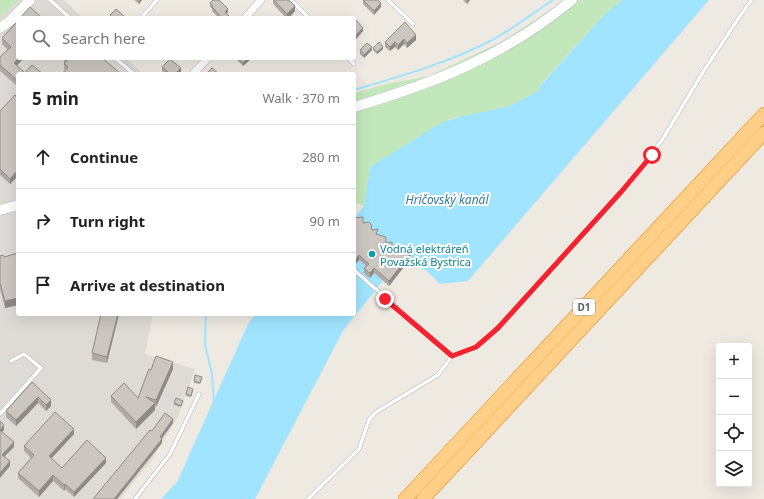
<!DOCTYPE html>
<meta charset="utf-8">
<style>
body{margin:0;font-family:"Noto Sans",sans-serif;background:#f6f6f6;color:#222}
.controls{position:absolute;right:12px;bottom:12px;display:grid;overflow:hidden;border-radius:4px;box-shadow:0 4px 16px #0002}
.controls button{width:36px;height:36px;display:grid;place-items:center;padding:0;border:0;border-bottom:1px solid #e0e0e0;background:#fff;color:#222;font:20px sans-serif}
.stop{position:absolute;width:12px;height:12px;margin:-9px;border:3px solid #f42130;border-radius:50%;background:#fff}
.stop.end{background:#f42130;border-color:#fff;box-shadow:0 1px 4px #0008}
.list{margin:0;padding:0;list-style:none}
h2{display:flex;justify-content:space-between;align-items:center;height:52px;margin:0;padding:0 16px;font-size:17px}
h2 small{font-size:13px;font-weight:400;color:#767676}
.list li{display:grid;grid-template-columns:26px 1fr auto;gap:12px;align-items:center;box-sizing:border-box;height:64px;padding:0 16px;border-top:1px solid #e0e0e0}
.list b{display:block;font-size:15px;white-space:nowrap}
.list em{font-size:13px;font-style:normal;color:#767676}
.icon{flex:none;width:22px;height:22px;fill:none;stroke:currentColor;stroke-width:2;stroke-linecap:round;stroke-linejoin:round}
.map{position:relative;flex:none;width:764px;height:499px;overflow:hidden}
.search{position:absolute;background:#fff;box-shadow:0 4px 16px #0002;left:16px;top:16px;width:340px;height:44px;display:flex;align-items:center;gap:10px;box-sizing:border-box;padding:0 14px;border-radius:4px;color:#767676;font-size:15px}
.panel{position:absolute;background:#fff;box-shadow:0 4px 16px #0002;left:16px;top:72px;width:340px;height:244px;border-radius:4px}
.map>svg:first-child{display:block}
.industrial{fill:#dedbd6}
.green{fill:#c2e7bb}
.water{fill:#a0e4ff}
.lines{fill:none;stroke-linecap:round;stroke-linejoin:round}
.stream{stroke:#a0e4ff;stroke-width:2}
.lane-casing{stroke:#b2b6ba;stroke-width:4.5}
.street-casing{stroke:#b2b6ba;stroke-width:8}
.secondary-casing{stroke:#b3b8bd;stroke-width:11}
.highway-casing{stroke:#ef8000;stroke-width:14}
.lane{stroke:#fff;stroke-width:3.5}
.street{stroke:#fff;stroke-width:7}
.secondary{stroke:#fff;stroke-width:10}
.highway{stroke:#ffce87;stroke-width:13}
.wall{fill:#afaaa5}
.shaded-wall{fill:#8e8b86}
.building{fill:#cbc6c0;stroke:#8e8b86}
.route{stroke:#f42130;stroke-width:5}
.culture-dot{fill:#0f9aa8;stroke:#fff;stroke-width:1.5}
.labels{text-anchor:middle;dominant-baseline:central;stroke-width:4;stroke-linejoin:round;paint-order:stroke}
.shield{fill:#fff;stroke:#8c8f92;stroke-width:1}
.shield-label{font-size:10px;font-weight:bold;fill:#5a5f63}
.culture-label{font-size:11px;fill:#0d838f;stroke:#fff;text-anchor:start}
.water-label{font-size:12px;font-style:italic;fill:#337ba5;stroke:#fff}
</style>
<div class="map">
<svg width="764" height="499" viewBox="0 0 764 499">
<rect width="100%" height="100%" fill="#eee9e1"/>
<polygon class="industrial" points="19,0 64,0 83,18 18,18 18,58 126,58 143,74 18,74 18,314 153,314 145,354 195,369 178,417 151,461 120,499 0,499 0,17"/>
<g class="green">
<polygon points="0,0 19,0 0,17"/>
<polygon points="565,0 622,0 605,14 539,86 540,90 510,106 451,119 370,167 364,206 354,202 354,93 387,84 429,76 503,41"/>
</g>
<g class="water">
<polygon points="622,0 709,0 468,281 440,284 427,271 408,263 411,258 397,253 354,218 364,206 370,167 441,123 459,117 510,106 540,90 539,87 605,14"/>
<polygon points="359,260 369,269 365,273 370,278 374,273 383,281 344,329 255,499 161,499 177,482 248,324 256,314 354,314 354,264"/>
</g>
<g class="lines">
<g class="stream">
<path d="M354,90C401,76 448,63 492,40C513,29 533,13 553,0"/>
<polyline points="206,314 205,344 212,374 214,404"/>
</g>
<g class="lane-casing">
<g id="lane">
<polyline points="50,0 70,18"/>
<polyline points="291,0 309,18"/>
<polyline points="388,0 413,24"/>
<polyline points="141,18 157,0"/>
<polyline points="115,58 134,74"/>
<polyline points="348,58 354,64"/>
<polyline points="354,270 452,356"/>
<polyline points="0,414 41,368 24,354 11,361"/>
<polyline points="135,499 170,454 199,394"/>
<polyline points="308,499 359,449 369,420 376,412 438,375 452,356 476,347 486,340 636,176 664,137 703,72 742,13 752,0"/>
</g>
</g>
<g class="street-casing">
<g id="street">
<polyline points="245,18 261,0"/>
<polyline points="193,74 208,58"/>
</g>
</g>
<g class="secondary-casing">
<g id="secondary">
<polyline points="0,28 11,20 30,0"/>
<path d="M354,107C435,83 506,55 572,0"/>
<polyline points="0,210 18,205"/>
</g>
</g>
<g class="highway-casing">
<g id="highway">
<polyline points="405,499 764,114"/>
<polyline points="423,499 764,133"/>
</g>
</g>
<use href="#lane" class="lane"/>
<use href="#street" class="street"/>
<use href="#secondary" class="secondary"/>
<use href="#highway" class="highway"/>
</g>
<g class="wall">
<polygon points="134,0 142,0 139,4"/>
<polygon points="273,0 289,0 295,11 289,18 286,18 273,4"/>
<polygon points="363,0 381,7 374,15 363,4"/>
<polygon points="463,0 470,0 467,4"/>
<polygon points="210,3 228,12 227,14 229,18 219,18 212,11 212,8 210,7"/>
<polygon points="354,20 363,31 356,39 354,37"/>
<polygon points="18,21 17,66 25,73 18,74 18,87 0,71 0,57 8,50 2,44 2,38"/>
<polygon points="405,22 416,40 407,48 404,44 398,50 395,47 390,51 385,47 385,42"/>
<polygon points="373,48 383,49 377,54 373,50"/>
<polygon points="360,50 372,50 364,58 360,54"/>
<polygon points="64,58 121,74 66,70 64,69"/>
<polygon points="237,58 252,58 243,66 237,60"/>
<polygon points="162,67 181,72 179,74 166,74 162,71"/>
<polygon points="18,99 18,176 10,184 0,175 0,111"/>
<polygon points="354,210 355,216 354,217 363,223 378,235 392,249 411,258 389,286 374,273 370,278 368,277 364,273 364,268 366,266 359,260 355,265 354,264"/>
<polygon points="18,253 18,305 5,308 0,289 0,256 4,257"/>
<polygon points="119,314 107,363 92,360 92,353"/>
<polygon points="173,369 156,407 155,406 155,410 136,429 111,402 111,396 138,398 151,370"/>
<polygon points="202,379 200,384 194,383 194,381"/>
<polygon points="32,382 51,406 46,411 38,403 16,426 6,417 6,411"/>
<polygon points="193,390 191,397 186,396 186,394"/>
<polygon points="183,402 181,407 174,405 174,403"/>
<polygon points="74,434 51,459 62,468 106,463 74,497 65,489 64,491 53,481 39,497 18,478 18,473 31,458 24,451 24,446"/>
</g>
<g class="shaded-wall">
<polygon points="139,0 142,0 139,4"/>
<polygon points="467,0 470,0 467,4"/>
<polygon points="381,3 381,7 374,15 374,11"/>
<polygon points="295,6 295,11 289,18 287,18 287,14"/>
<polygon points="228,9 228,12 225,16 225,12"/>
<polygon points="363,28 363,31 356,39 356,35"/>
<polygon points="416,35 416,40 407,48 407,43"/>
<polygon points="404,39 404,44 398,50 398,45"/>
<polygon points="395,42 395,47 390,51 390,47"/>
<polygon points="372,47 372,50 364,58 364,55"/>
<polygon points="383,47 383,49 377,54 377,52"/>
<polygon points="19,58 24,58 14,69 14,63"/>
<polygon points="248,58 252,58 243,66 243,63"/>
<polygon points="181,68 181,72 179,74 175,74"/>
<polygon points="18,170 18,176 10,184 10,179"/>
<polygon points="355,211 355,216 354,218 354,212"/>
<polygon points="411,253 411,258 389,286 389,281"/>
<polygon points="359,255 359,260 355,265 355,260"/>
<polygon points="374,268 374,273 370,278 370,273"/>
<polygon points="18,298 18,305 5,308 5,301"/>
<polygon points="118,314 119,314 107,363 107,357"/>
<polygon points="173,362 173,369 156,407 156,400"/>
<polygon points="38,397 38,403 16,426 16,420"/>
<polygon points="51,400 51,406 46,411 46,405"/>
<polygon points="155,403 155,410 136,429 136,422"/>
<polygon points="173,419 173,423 160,441 160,437"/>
<polygon points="4,425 4,430 0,434 0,430"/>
<polygon points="74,429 74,434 49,461 49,456"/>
<polygon points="162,439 162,443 117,499 114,499"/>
<polygon points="14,442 14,447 2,459 2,455"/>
<polygon points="106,458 106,463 74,497 74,492"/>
<polygon points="10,461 10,466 0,478 0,473"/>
<polygon points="53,475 53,481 39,497 39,491"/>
<polygon points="65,484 65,489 64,491 64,485"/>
</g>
<g class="building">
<polygon points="213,0 219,0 228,9 225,12 229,16 228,18 222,18 212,7 213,6 210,3"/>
<polygon points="274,0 289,0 295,6 287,14"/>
<polygon points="363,0 378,0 381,3 374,11"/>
<polygon points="30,7 42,18 20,18"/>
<polygon points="116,9 125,17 124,18 113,18 110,15"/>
<polygon points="355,19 363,28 356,35 354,33 354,20"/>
<polygon points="18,21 18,58 19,58 14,63 25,73 32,65 43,74 18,74 18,81 0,65 0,57 11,47 2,38"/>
<polygon points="405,22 416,35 407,43 404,39 398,45 395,42 390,47 385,42"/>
<polygon points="379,42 383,47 377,52 373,48"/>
<polygon points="367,43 372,47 364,55 360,50"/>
<polygon points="64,58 102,58 121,74 62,74 68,67 64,63 67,61"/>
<polygon points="238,58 248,58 243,63"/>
<polygon points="170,59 181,68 175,74 170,74 162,67"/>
<polygon points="212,68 219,74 208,74 207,73"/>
<polygon points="15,95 18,99 18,170 10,179 0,169 0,111"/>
<polygon points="363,217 363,223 369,222 371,224 372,230 378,229 376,234 386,237 386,243 392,242 392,249 398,248 403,252 406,248 411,253 389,281 374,268 370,273 368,272 364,268 369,264 359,255 355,260 354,259 354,218"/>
<polygon points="18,253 18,298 5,301 0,283 0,256 3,255 4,257"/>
<polygon points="101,314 118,314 107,357 92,353"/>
<polygon points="156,356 173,362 156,400 146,397 155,403 136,422 111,396 124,383 138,398 149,369 151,370"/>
<polygon points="195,375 202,377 200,383 194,381"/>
<polygon points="32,382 51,400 46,405 38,397 16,420 6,411"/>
<polygon points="188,387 193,389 191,396 186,394"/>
<polygon points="176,398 183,401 181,406 174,403"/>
<polygon points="55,412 74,429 49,456 62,468 87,440 106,458 74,492 65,484 64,485 53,475 39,491 18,473 34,455 24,446"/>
<polygon points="165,413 173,419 160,437 162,439 114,499 93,499 150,430 152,431"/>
<polygon points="0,421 4,425 0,430 14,442 2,455 10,461 0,473"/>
</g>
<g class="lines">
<polyline class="route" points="385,299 452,356 476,347 498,328 621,192 652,155"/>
</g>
<circle class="culture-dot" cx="372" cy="254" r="4"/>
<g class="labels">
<rect class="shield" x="573" y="299" width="22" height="16" rx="3"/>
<g class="shield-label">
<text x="584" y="307">D1</text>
</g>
<g class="culture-label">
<text x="380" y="248">Vodná elektráreň<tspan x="380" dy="13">Považská Bystrica</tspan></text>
</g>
<g class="water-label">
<text x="447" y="199">Hričovský kanál</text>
</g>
</g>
</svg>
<div class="controls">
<button>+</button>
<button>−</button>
<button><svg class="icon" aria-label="locate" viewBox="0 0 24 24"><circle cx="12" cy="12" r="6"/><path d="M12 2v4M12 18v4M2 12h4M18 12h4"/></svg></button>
<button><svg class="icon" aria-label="layers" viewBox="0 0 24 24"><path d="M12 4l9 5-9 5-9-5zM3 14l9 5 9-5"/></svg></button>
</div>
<div class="stop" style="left:652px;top:155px"></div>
<div class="stop end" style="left:385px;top:299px"></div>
<div class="search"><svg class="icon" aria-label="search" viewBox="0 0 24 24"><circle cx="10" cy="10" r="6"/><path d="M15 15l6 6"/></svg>Search here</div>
<section class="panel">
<h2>5 min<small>Walk · 370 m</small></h2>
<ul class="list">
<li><svg class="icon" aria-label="ahead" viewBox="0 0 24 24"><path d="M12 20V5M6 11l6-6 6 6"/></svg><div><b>Continue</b></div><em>280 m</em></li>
<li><svg class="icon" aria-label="right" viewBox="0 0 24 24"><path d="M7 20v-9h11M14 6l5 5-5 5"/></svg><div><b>Turn right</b></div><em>90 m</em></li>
<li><svg class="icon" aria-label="arrive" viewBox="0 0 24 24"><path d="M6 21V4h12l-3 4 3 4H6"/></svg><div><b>Arrive at destination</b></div></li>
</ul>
</section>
</div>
